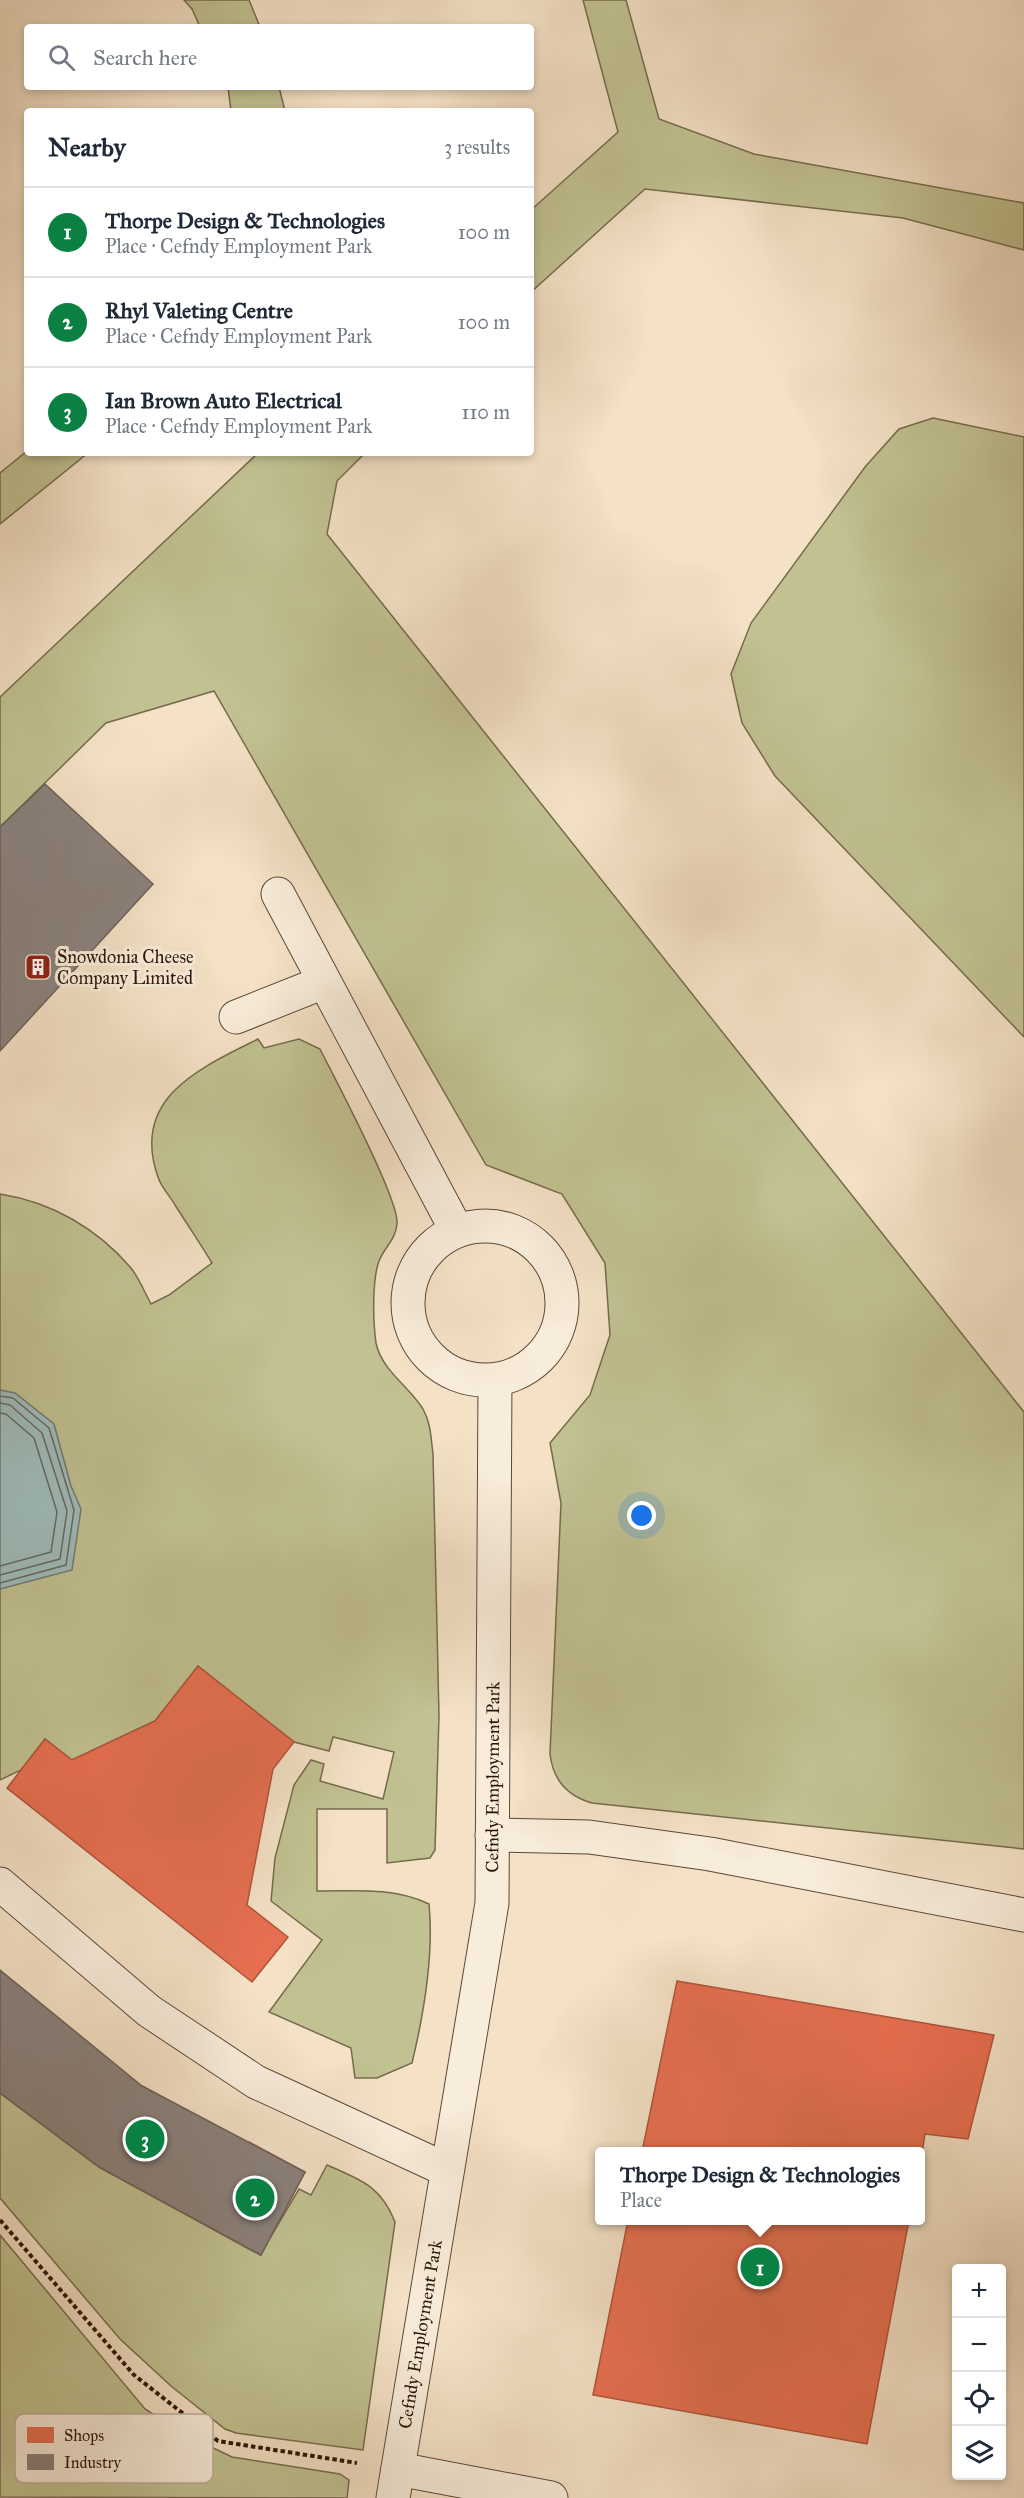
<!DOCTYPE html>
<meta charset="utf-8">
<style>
body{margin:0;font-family:"IM FELL Great Primer",serif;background:#f6f6f7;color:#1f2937}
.controls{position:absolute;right:18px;bottom:18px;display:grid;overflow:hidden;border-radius:6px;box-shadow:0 3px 9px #0003}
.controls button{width:54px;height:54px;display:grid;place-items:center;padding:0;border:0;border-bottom:2px solid #e0e1e3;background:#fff;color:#1f2937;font:30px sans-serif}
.you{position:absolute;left:642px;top:1516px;width:21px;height:21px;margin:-15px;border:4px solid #fff;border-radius:50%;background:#1a73e8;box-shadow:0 0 0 9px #1a73e833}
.badge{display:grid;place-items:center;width:39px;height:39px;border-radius:50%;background:#0b8043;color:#fff;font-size:20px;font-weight:700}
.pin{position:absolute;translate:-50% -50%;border:3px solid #fff;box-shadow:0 2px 6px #0006}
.popup{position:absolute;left:595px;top:2147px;width:330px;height:78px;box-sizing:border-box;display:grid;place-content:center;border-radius:6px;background:#fff;filter:drop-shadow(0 2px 4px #0005);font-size:20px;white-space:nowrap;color:#747a83}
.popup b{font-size:22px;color:#1f2937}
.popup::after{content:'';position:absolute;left:50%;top:100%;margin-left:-12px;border:12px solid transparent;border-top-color:#fff}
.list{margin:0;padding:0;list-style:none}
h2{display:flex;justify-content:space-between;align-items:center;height:78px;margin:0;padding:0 24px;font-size:26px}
h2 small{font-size:20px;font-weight:400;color:#747a83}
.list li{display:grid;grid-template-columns:39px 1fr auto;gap:18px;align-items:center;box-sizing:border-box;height:90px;padding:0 24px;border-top:2px solid #e0e1e3}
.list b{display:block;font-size:22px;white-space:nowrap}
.list p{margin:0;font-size:20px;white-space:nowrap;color:#747a83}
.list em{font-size:20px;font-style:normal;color:#747a83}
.icon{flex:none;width:33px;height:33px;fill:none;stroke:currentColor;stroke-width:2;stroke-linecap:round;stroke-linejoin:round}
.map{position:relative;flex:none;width:1024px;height:2498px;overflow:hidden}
.search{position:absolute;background:#fff;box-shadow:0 3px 9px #0003;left:24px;top:24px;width:510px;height:66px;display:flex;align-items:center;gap:15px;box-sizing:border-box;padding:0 21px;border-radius:6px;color:#747a83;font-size:22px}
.panel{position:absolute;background:#fff;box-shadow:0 3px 9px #0003;left:24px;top:108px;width:510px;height:348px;border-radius:6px}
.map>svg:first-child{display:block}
.green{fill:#c1c191;stroke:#766b4d;stroke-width:1.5}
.water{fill:#9ebcbc;stroke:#707974;stroke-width:1.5}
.shops{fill:#e76f51;stroke:#af543b;stroke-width:1.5}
.industry{fill:#8a817c;stroke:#6e615a;stroke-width:1.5}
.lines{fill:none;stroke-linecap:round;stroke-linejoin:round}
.shore{stroke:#646862;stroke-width:1.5}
.minor-casing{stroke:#5d4838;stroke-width:35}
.path{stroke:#2b1509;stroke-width:4;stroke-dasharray:4.5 3;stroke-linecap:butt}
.minor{stroke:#f8ecda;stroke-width:33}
.labels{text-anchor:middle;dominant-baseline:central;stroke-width:6;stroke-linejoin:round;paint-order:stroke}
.poi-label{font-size:18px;fill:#2b1509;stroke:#f8ecda;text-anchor:start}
.street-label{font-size:18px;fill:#2b1509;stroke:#f8ecda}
.key{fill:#f8ecda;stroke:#baac9b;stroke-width:1.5}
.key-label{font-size:16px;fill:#2b1509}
</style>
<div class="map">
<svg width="1024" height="2498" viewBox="0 0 1024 2498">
<rect width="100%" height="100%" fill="#f4e1c6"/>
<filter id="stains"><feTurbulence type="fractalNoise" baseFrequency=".00333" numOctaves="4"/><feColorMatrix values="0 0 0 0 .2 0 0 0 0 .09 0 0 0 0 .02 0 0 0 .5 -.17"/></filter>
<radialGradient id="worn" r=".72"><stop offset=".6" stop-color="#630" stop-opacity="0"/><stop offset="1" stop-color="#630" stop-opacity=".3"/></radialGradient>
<g class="green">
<polygon points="184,0 249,0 260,27 200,27 192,9"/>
<polygon points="583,0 626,0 659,119 754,154 1024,203 1024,250 903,218 645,189 531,292 531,210 618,132"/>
<polygon points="228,87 279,87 285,111 231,111"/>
<polygon points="933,418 1024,437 1024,1037 775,776 742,723 731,674 751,623 865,467 899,429"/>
<polygon points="27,451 88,453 0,524 0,473"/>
<path d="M258,453H365L337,481L327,534L1024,1412V1849L592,1803C567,1796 553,1780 550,1754L561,1503L550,1443L590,1395L610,1335L605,1263L562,1194L486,1165L214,691L106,723L0,827V697Z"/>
<path d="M258,1039L264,1048L299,1039L320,1049C334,1077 400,1201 397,1224C396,1239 384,1248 379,1261C372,1280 373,1322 376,1343C382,1371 409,1386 423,1409C431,1423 431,1439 433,1454L439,1716L435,1850L430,1858L387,1863V1809H317V1891C356,1891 393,1887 429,1904C434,1955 424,2013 412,2063L377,2078H355L351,2048L269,2012L322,1940L271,1901L275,1858L294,1785L311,1760L324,1764L320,1781L383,1799L394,1752L333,1737L329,1751L294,1742L198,1666L155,1721L72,1760L45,1739L21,1770L0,1780V1194C51,1202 97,1228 131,1268C139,1278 145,1293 151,1304L169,1295L212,1263C200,1243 187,1224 175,1205C170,1196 161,1187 158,1177C130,1098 200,1068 258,1039Z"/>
<path d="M0,2093L99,2167L260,2255L299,2189L311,2195L327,2165C361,2180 381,2186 395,2222L363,2450L236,2433L225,2429L171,2386L120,2339L0,2198Z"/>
<polygon points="0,2235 145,2409 182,2433 232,2457 340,2474 349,2480 347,2498 0,2497"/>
</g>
<polygon class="water" points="0,1390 15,1393 54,1424 71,1486 81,1509 72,1570 0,1589"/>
<g class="shops">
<polygon points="198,1666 294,1742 273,1769 247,1905 288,1937 252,1982 7,1788 45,1739 72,1760 155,1721"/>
<polygon points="677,1981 994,2035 968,2139 925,2134 921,2161 921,2152 642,2152"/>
<polygon points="142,2086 190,2112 147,2193 99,2167"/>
<polygon points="249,2142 305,2172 261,2255 205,2225"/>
<polygon points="628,2220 909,2220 867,2444 593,2395"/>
</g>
<g class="industry">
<polygon points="45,784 153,884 0,1051 0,827"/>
<polygon points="0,1970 142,2086 305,2172 261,2255 99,2167 0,2093"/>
</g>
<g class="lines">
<g class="shore">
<polyline points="0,1396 13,1398 49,1428 74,1510 66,1565 0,1583"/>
<polyline points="0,1403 10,1405 42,1433 67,1511 60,1559 0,1575"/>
<polyline points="0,1413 6,1414 34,1438 57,1512 51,1552 0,1566"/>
</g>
<g class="minor-casing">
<g id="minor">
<polyline points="278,894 457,1231"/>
<polyline points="236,1017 324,982"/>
<circle cx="485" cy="1303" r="77"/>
<polyline points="492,1835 589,1837 710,1854 1024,1915"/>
<polyline points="0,1884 149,2011 256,2082 447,2170"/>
<polyline points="398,2469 551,2498"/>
<path id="s1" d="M393,2498L492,1903L495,1380"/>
</g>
</g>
<polyline class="path" points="0,2220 134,2375 218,2441 357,2463"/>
<use href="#minor" class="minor"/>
</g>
<defs>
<g id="building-square" transform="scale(1.35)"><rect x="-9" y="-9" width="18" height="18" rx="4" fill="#8f2418" stroke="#f8ecda"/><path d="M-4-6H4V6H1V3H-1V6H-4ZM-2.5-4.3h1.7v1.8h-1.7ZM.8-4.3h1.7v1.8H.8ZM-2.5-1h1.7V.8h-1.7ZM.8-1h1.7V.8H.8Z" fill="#fff"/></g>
</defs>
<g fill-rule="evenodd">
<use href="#building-square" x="38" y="967"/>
</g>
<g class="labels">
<g class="poi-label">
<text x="57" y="957">Snowdonia Cheese<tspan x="57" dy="21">Company Limited</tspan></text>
</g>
<g class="street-label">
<text stroke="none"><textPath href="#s1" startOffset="729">Cefndy Employment Park</textPath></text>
<text stroke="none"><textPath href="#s1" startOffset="166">Cefndy Employment Park</textPath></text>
</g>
</g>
<rect x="15" y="2414" width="198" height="69" rx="9" class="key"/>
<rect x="27" y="2427" width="27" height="16" fill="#e76f51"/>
<rect x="27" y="2454" width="27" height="16" fill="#8a817c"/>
<g class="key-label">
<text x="64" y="2441">Shops</text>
<text x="64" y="2468">Industry</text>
</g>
<rect width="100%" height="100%" filter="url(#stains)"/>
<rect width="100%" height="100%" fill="url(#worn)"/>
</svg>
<div class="controls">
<button>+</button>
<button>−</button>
<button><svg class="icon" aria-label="locate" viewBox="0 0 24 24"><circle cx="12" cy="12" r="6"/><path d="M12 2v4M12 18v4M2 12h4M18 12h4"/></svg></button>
<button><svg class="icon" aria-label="layers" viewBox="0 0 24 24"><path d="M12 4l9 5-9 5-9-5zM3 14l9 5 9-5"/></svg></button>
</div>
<div class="you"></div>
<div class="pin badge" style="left:760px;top:2267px">1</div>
<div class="popup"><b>Thorpe Design &amp; Technologies</b>Place</div>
<div class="pin badge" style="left:255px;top:2198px">2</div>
<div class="pin badge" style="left:145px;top:2139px">3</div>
<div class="search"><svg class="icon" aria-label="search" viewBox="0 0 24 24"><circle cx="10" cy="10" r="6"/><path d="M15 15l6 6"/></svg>Search here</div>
<section class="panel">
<h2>Nearby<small>3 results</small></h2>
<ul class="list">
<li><span class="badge">1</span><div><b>Thorpe Design &amp; Technologies</b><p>Place · Cefndy Employment Park</p></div><em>100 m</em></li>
<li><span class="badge">2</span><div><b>Rhyl Valeting Centre</b><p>Place · Cefndy Employment Park</p></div><em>100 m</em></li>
<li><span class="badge">3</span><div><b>Ian Brown Auto Electrical</b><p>Place · Cefndy Employment Park</p></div><em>110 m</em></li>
</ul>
</section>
</div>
